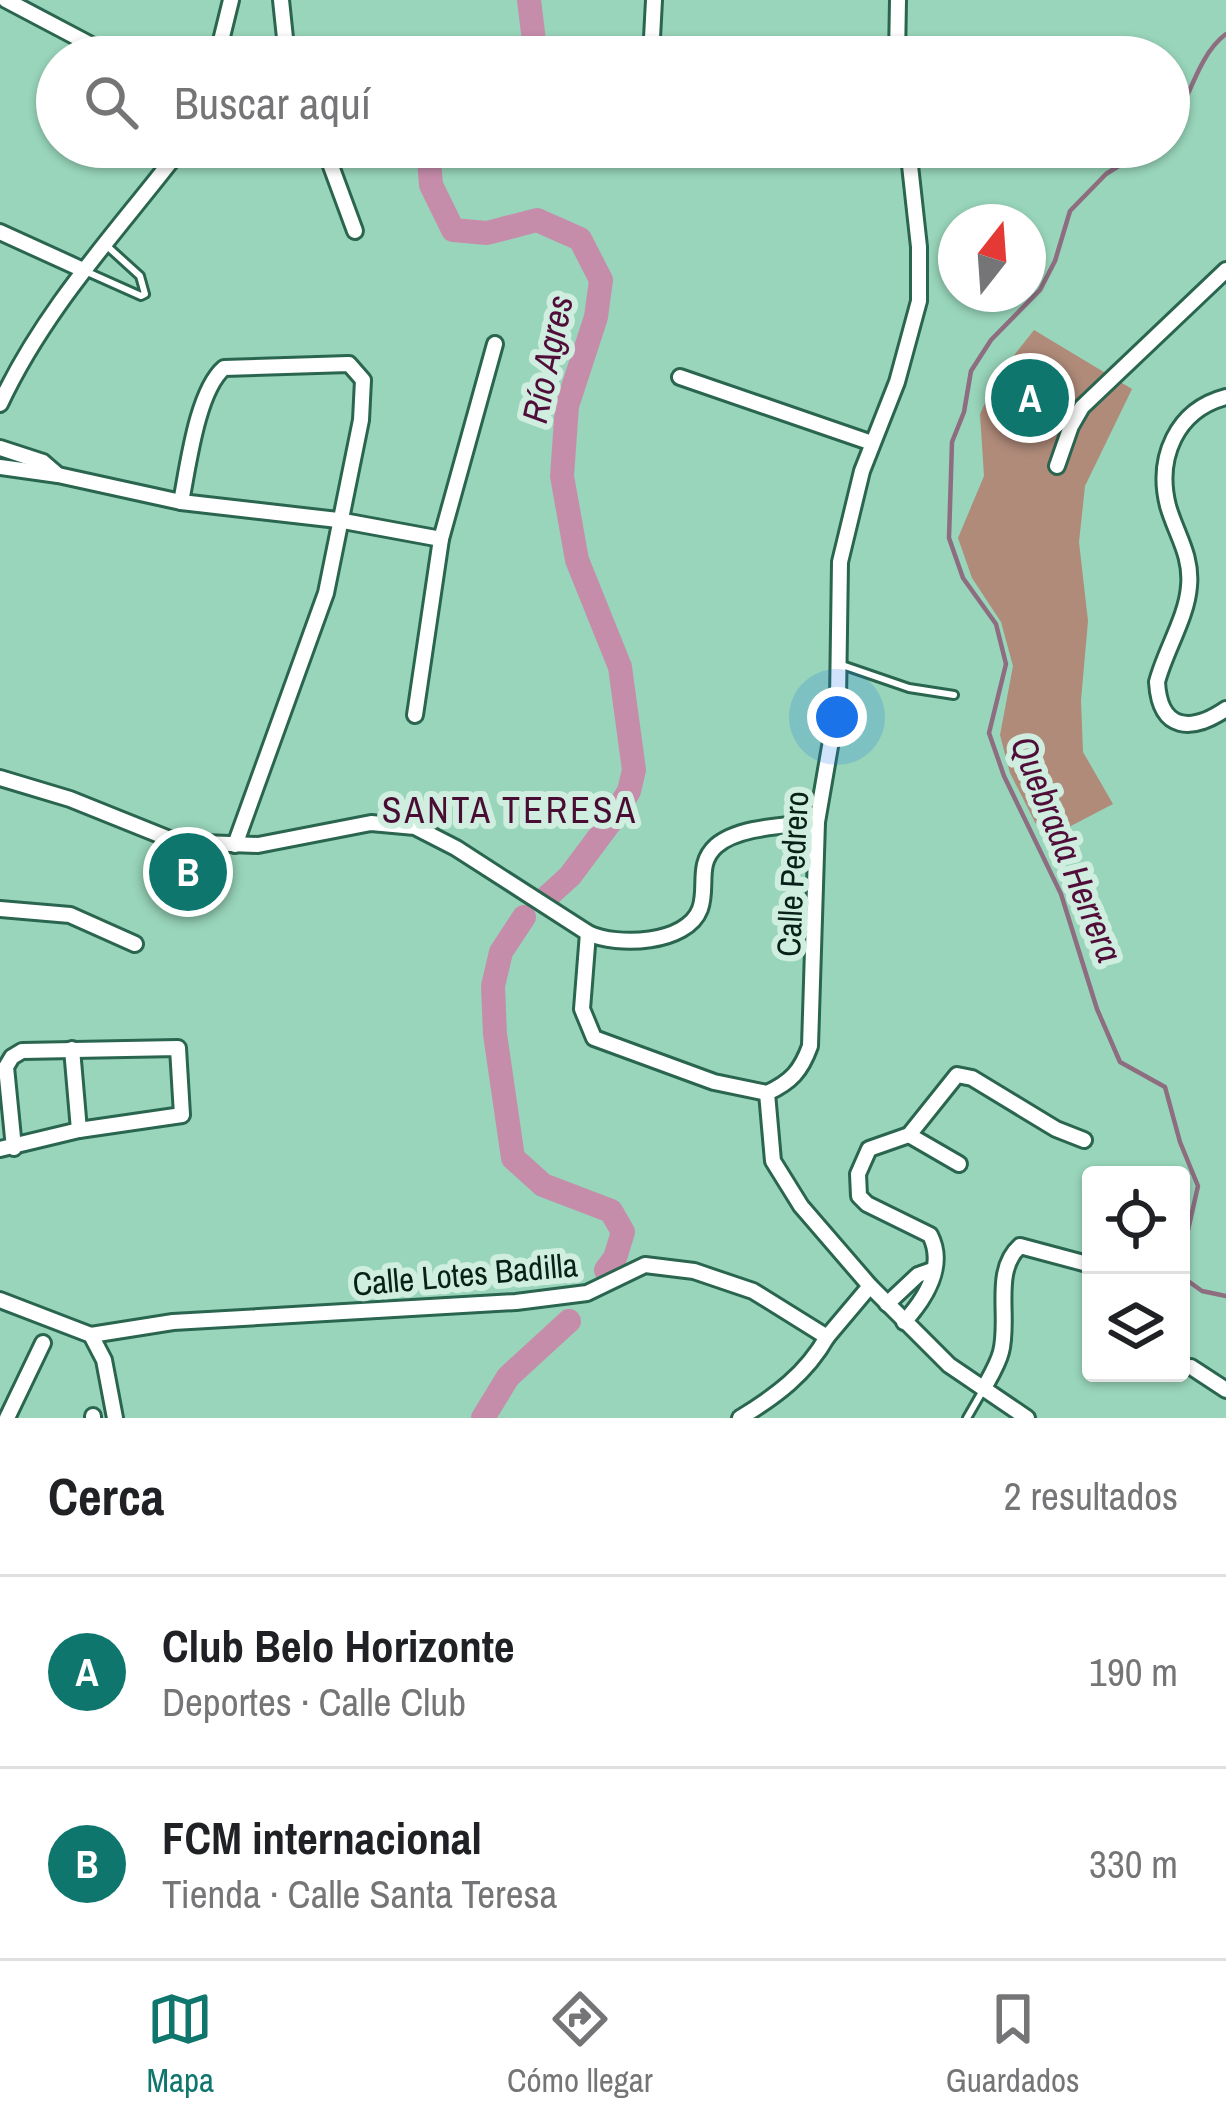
<!DOCTYPE html>
<html lang="es">
<meta charset="utf-8">
<style>
body{margin:0;font-family:"Archivo Narrow",sans-serif;background:#f2f2f2;color:#202124}
.controls{position:absolute;right:36px;bottom:36px;display:grid;overflow:hidden;border-radius:12px;box-shadow:0 3px 9px #0004}
.controls button{width:108px;height:108px;display:grid;place-items:center;padding:0;border:0;border-bottom:3px solid #e0e0e0;background:#fff;color:#202124;font:60px sans-serif}
.compass{position:absolute;left:938px;top:204px;width:108px;height:108px;border-radius:50%;background:#fff;box-shadow:0 3px 9px #0004;rotate:17deg}
.you{position:absolute;left:837px;top:717px;width:42px;height:42px;margin:-30px;border:9px solid #fff;border-radius:50%;background:#1a73e8;box-shadow:0 0 0 18px #1a73e833}
.badge{display:grid;place-items:center;width:78px;height:78px;border-radius:50%;background:#0f766e;color:#fff;font-size:39px;font-weight:700}
.pin{position:absolute;translate:-50% -50%;border:6px solid #fff;box-shadow:0 3px 12px #0006}
.list{margin:0;padding:0;list-style:none}
h2{display:flex;justify-content:space-between;align-items:center;height:156px;margin:0;padding:0 48px;font-size:51px}
h2 small{font-size:39px;font-weight:400;color:#757577}
.list li{display:grid;grid-template-columns:78px 1fr auto;gap:36px;align-items:center;box-sizing:border-box;height:192px;padding:0 48px;border-top:3px solid #e0e0e0}
.list b{display:block;font-size:45px;white-space:nowrap}
.list p{margin:0;font-size:39px;white-space:nowrap;color:#757577}
.list em{font-size:39px;font-style:normal;color:#757577}
.icon{flex:none;width:66px;height:66px;fill:none;stroke:currentColor;stroke-width:2;stroke-linecap:round;stroke-linejoin:round}
.map{position:relative;flex:none;width:1226px;height:1418px;overflow:hidden}
.search{position:absolute;background:#fff;box-shadow:0 3px 9px #0004;left:36px;right:36px;top:36px;height:132px;display:flex;align-items:center;gap:30px;box-sizing:border-box;padding:0 42px;border-radius:66px;color:#757577;font-size:45px}
.sheet{height:540px;background:#fff}
nav{display:flex;justify-content:space-around;align-items:center;box-sizing:border-box;height:168px;border-top:3px solid #e0e0e0;background:#fff;font-size:33px;color:#757577}
nav a{display:grid;justify-items:center;gap:6px}
nav .on{color:#0f766e}
.map>svg:first-child{display:block}
.green{fill:#b08b7a}
.water{fill:#c68dab;stroke:#8d6d7f;stroke-width:3}
.lines{fill:none;stroke-linecap:round;stroke-linejoin:round}
.stream{stroke:#8d6d7f;stroke-width:4.5}
.river{stroke:#c68dab;stroke-width:24}
.service-casing{stroke:#2a654f;stroke-width:12}
.minor-casing{stroke:#2a654f;stroke-width:20}
.service{stroke:#fff;stroke-width:6}
.minor{stroke:#fff;stroke-width:14}
.labels{text-anchor:middle;dominant-baseline:central;stroke-width:12;stroke-linejoin:round;paint-order:stroke}
.street-label{font-size:33px;fill:#082118;stroke:#d0eee0}
.water-label{font-size:36px;font-style:italic;fill:#510d39;stroke:#d0eee0}
.neighbourhood-label{font-size:36px;letter-spacing:3px;fill:#490d33;stroke:#d0eee0}
</style>
<div class="map">
<svg width="1226" height="1418" viewBox="0 0 1226 1418">
<rect width="100%" height="100%" fill="#98d5ba"/>
<polygon class="green" points="1034,330 1132,389 1085,486 1079,542 1088,621 1081,700 1083,752 1113,804 1044,840 1010,773 1000,735 1013,666 1001,622 972,578 958,538 984,476 980,414 997,377"/>
<polygon class="water" points="1033,370 1054,382 1057,399 1053,418 1036,428 1014,412 1002,397 1009,372"/>
<g class="lines">
<g class="stream">
<path d="M1169,133C1188,103 1198,54 1226,34"/>
<polyline points="1149,147 1106,174 1070,211 1055,261 1040,290 991,340 971,371 964,412 952,442 949,538 963,578 996,624 1006,664 989,733 1004,776 1061,894 1097,1009 1120,1062 1165,1087 1180,1142 1198,1186 1181,1261"/>
<polyline points="1181,1276 1202,1291 1226,1296"/>
</g>
<g class="river">
<polyline points="529,57 535,49 529,0"/>
<polyline points="428,147 431,185 453,230 487,233 537,220 580,239 601,280 596,317 567,406 562,476 577,560 620,667 634,770 629,791 611,821 570,876 547,897"/>
<polyline points="524,917 501,952 493,986 495,1034 513,1158 543,1185 611,1211 623,1232 615,1258 606,1270"/>
<polyline points="483,1418 508,1377 569,1321"/>
</g>
<g class="service-casing">
<g id="service">
<polyline points="85,271 141,296 145,294 140,276 107,246"/>
<polyline points="842,665 909,688 954,695"/>
<polyline points="967,1418 982,1392"/>
</g>
</g>
<g class="minor-casing">
<g id="minor">
<polyline points="6,0 114,57"/>
<polyline points="281,0 285,38 292,57"/>
<polyline points="217,57 231,0"/>
<polyline points="651,57 654,0"/>
<polyline points="897,57 898,0"/>
<polyline points="324,147 355,231"/>
<polyline points="0,232 81,269"/>
<polyline points="680,377 872,443"/>
<path d="M1226,397C1176,410 1156,458 1168,506C1176,534 1192,555 1189,586C1187,617 1165,651 1157,682C1160,732 1192,732 1226,709"/>
<path d="M0,404C46,306 117,232 182,147"/>
<polyline points="0,448 43,462 58,475"/>
<polyline points="1057,466 1071,426 1082,407 1226,270"/>
<polyline points="0,467 58,475 181,502 338,520 441,539"/>
<path d="M181,502C188,467 197,391 224,368L349,364L363,380L361,420L326,593L235,845"/>
<polyline points="415,715 441,539 495,344"/>
<path d="M0,778L70,799L177,842L258,845L371,823L415,827L456,848L588,933C617,947 687,944 700,909C708,887 696,864 716,846C739,826 787,826 817,822"/>
<polyline points="0,909 70,915 135,944"/>
<polyline points="588,933 582,1009 594,1038 714,1082 767,1093"/>
<polyline points="72,1049 79,1130"/>
<path d="M767,1093C791,1082 801,1071 810,1046L817,822L838,700L840,562L862,471L897,382L919,301V247L908,147"/>
<polyline points="767,1093 773,1161 801,1206 870,1286 949,1365 1027,1418"/>
<polyline points="909,1135 959,1164"/>
<polyline points="0,1149 79,1130 182,1115 178,1048 22,1051 12,1057 6,1067 14,1148"/>
<polyline points="0,1300 91,1335 104,1360 115,1418"/>
<polyline points="887,1304 918,1275 932,1270"/>
<path d="M904,1322C925,1299 946,1266 930,1235L867,1204L859,1196L858,1174L869,1149L909,1135L957,1075L972,1078L1056,1129L1084,1140"/>
<polyline points="91,1335 173,1322 516,1302 587,1293 645,1265 694,1271 753,1291 827,1337 870,1286"/>
<polyline points="1191,1367 1226,1390"/>
<path d="M984,1388C990,1377 998,1364 1001,1352C1010,1318 992,1271 1020,1246L1091,1265"/>
<polyline points="7,1418 43,1343"/>
<polyline points="93,1418 93,1416"/>
<path d="M740,1418C776,1396 806,1374 827,1337"/>
</g>
</g>
<use href="#service" class="service"/>
<use href="#minor" class="minor"/>
</g>
<g class="labels">
<g class="street-label">
<text transform="translate(792 874) rotate(-87)">Calle Pedrero</text>
<text transform="translate(465 1274) rotate(-5)">Calle Lotes Badilla</text>
</g>
<g class="water-label">
<text transform="translate(547 359) rotate(-78)">Río Agres</text>
<text transform="translate(1067 849) rotate(68)">Quebrada Herrera</text>
</g>
<g class="neighbourhood-label">
<text x="510" y="810">SANTA TERESA</text>
</g>
</g>
</svg>
<div class="controls">
<button><svg class="icon" aria-label="locate" viewBox="0 0 24 24"><circle cx="12" cy="12" r="6"/><path d="M12 2v4M12 18v4M2 12h4M18 12h4"/></svg></button>
<button><svg class="icon" aria-label="layers" viewBox="0 0 24 24"><path d="M12 4l9 5-9 5-9-5zM3 14l9 5 9-5"/></svg></button>
</div>
<svg class="compass" viewBox="-18 -18 36 36"><path d="M0-13l5 13h-10z" fill="#e53935"/><path d="M0 13l5-13h-10z" fill="#757577"/></svg>
<div class="you"></div>
<div class="pin badge" style="left:1030px;top:398px">A</div>
<div class="pin badge" style="left:188px;top:872px">B</div>
<div class="search"><svg class="icon" aria-label="search" viewBox="0 0 24 24"><circle cx="10" cy="10" r="6"/><path d="M15 15l6 6"/></svg>Buscar aquí</div>
</div>
<section class="sheet">
<h2>Cerca<small>2 resultados</small></h2>
<ul class="list">
<li><span class="badge">A</span><div><b>Club Belo Horizonte</b><p>Deportes · Calle Club</p></div><em>190 m</em></li>
<li><span class="badge">B</span><div><b>FCM internacional</b><p>Tienda · Calle Santa Teresa</p></div><em>330 m</em></li>
</ul>
</section>
<nav>
<a class="on"><svg class="icon" aria-label="map" viewBox="0 0 24 24"><path d="M3 6l6-2 6 2 6-2v14l-6 2-6-2-6 2zM9 4v14M15 6v14"/></svg>Mapa</a>
<a><svg class="icon" aria-label="directions" viewBox="0 0 24 24"><path d="M12 3l9 9-9 9-9-9zM9 14v-3h6M13 9l2 2-2 2"/></svg>Cómo llegar</a>
<a><svg class="icon" aria-label="saved" viewBox="0 0 24 24"><path d="M7 4h10v16l-5-4-5 4z"/></svg>Guardados</a>
</nav>
